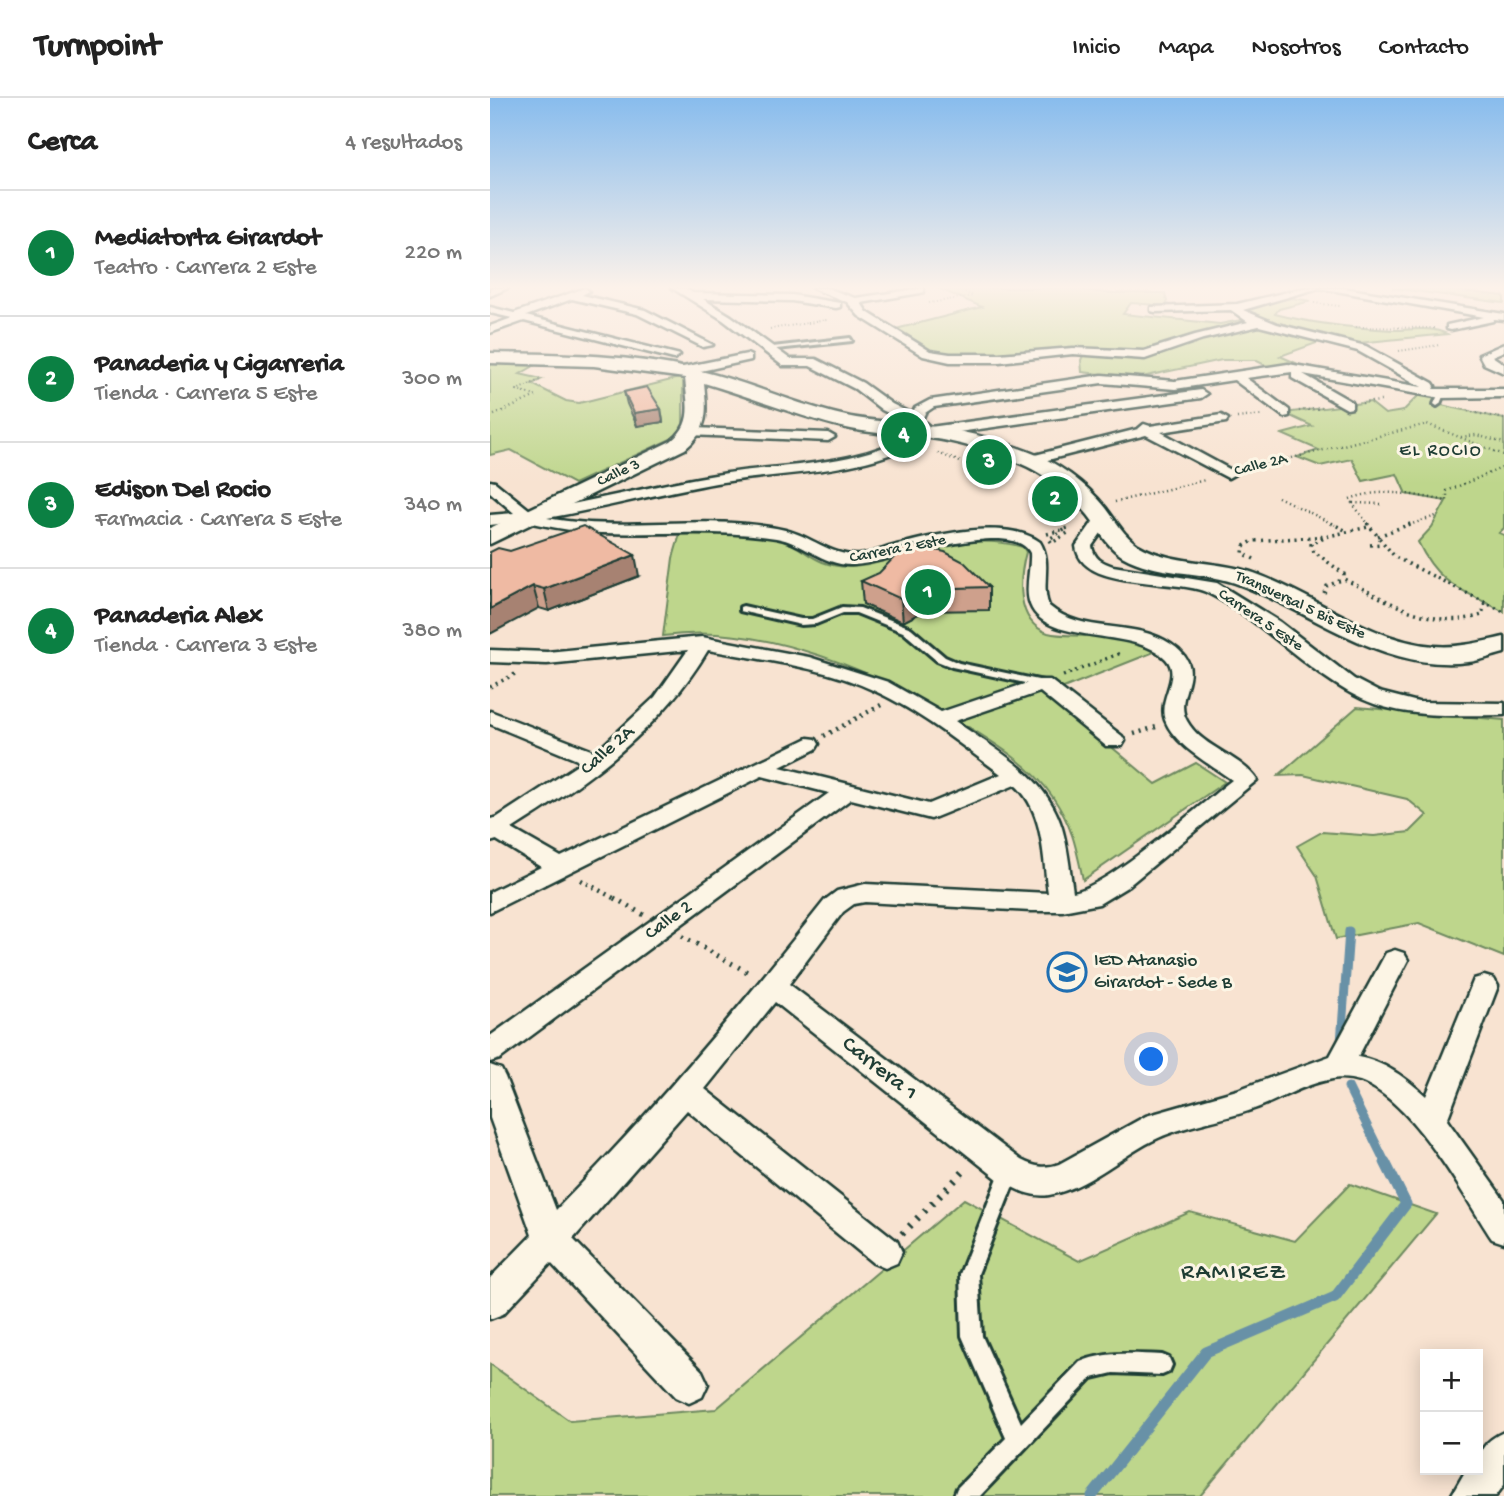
<!DOCTYPE html>
<html lang="es">
<meta charset="utf-8">
<style>
body{margin:0;font-family:"Gochi Hand",sans-serif;background:#f6f6f6;color:#222}
.controls{position:absolute;right:21px;bottom:21px;display:grid;overflow:hidden;border-radius:0px;box-shadow:0 4px 18px #0003}
.controls button{width:63px;height:63px;display:grid;place-items:center;padding:0;border:0;border-bottom:2px solid #e0e0e0;background:#fff;color:#222;font:35px sans-serif}
.you{position:absolute;left:662px;top:962px;width:24px;height:24px;margin:-18px;border:5px solid #fff;border-radius:50%;background:#1a73e8;box-shadow:0 0 0 10px #1a73e833}
.badge{display:grid;place-items:center;width:46px;height:46px;border-radius:50%;background:#0b8043;color:#fff;font-size:23px;font-weight:700}
.pin{position:absolute;translate:-50% -50%;border:4px solid #fff;box-shadow:0 2px 7px #0006}
.list{margin:0;padding:0;list-style:none}
h2{display:flex;justify-content:space-between;align-items:center;height:91px;margin:0;padding:0 28px;font-size:30px}
h2 small{font-size:23px;font-weight:400;color:#767676}
.list li{display:grid;grid-template-columns:46px 1fr auto;gap:21px;align-items:center;box-sizing:border-box;height:126px;padding:0 28px;border-top:2px solid #e0e0e0}
.list b{display:block;font-size:26px;white-space:nowrap}
.list p{margin:0;font-size:23px;white-space:nowrap;color:#767676}
.list em{font-size:23px;font-style:normal;color:#767676}
.map{position:relative;flex:none;width:1014px;height:1398px;overflow:hidden}
header{display:flex;align-items:center;gap:42px;box-sizing:border-box;height:98px;padding:0 35px;background:#fff;border-bottom:2px solid #e0e0e0}
header strong{font-size:33px}
nav{display:flex;gap:38px;margin-inline-start:auto;font-size:24px}
main{display:flex}
aside{flex:1;background:#fff}
.map>svg:first-child{display:block}
.green{fill:#bed68c;stroke:#6e8a60;stroke-width:2}
.lines{fill:none;stroke-linecap:round;stroke-linejoin:round}
.stream-far1{stroke:#6891a7;stroke-width:9}
.stream{stroke:#6891a7;stroke-width:11}
.lane-casing{stroke:#1f3d34;stroke-width:6}
.street-casing{stroke:#1f3d34;stroke-width:5}
.secondary-casing{stroke:#1f3d34;stroke-width:5}
.path-far5{stroke:#1f3d34;stroke-width:2;stroke-dasharray:1 2.5;stroke-linecap:butt}
.path-far4{stroke:#1f3d34;stroke-width:2.5;stroke-dasharray:1 3.5;stroke-linecap:butt}
.path-far3{stroke:#1f3d34;stroke-width:3.5;stroke-dasharray:2 4.5;stroke-linecap:butt}
.path-far2{stroke:#1f3d34;stroke-width:4.5;stroke-dasharray:2 5;stroke-linecap:butt}
.path-far1{stroke:#1f3d34;stroke-width:5;stroke-dasharray:2 6;stroke-linecap:butt}
.path{stroke:#1f3d34;stroke-width:7;stroke-dasharray:2.5 8;stroke-linecap:butt}
.lane{fill:#fcf5e5;fill-rule:evenodd}
.street{fill:#fcf5e5;fill-rule:evenodd}
.secondary{fill:#fcf5e5;fill-rule:evenodd}
.wall{fill:#cea08c;stroke:#1f3d34;stroke-width:2}
.shaded-wall{fill:#a78272;stroke:#1f3d34;stroke-width:2}
.building{fill:#efbaa3;stroke:#1f3d34;stroke-width:2}
.labels{text-anchor:middle;dominant-baseline:central;stroke-width:6;stroke-linejoin:round;paint-order:stroke}
.far-street-label{font-size:16px;fill:#1f3d34;stroke:#fcf5e5}
.far-neighbourhood-label{font-size:18px;letter-spacing:2px;fill:#1f3d34;stroke:#fcf5e5}
.street-label{font-size:19px;fill:#1f3d34;stroke:#fcf5e5}
.poi-label{font-size:19px;fill:#1f3d34;stroke:#fcf5e5;text-anchor:start}
.near-street-label{font-size:23px;fill:#1f3d34;stroke:#fcf5e5}
.near-neighbourhood-label{font-size:24px;letter-spacing:2px;fill:#1f3d34;stroke:#fcf5e5}
</style>
<header>
<strong>Turnpoint</strong>
<nav><a>Inicio</a><a>Mapa</a><a>Nosotros</a><a>Contacto</a></nav>
</header>
<main>
<aside>
<h2>Cerca<small>4 resultados</small></h2>
<ul class="list">
<li><span class="badge">1</span><div><b>Mediatorta Girardot</b><p>Teatro · Carrera 2 Este</p></div><em>220 m</em></li>
<li><span class="badge">2</span><div><b>Panaderia y Cigarreria</b><p>Tienda · Carrera 5 Este</p></div><em>300 m</em></li>
<li><span class="badge">3</span><div><b>Edison Del Rocio</b><p>Farmacia · Carrera 5 Este</p></div><em>340 m</em></li>
<li><span class="badge">4</span><div><b>Panaderia Alex</b><p>Tienda · Carrera 3 Este</p></div><em>380 m</em></li>
</ul>
</aside>
<div class="map">
<svg width="1014" height="1398" viewBox="0 0 1014 1398">
<rect width="100%" height="100%" fill="#f8e3d1"/>
<filter id="ink" filterUnits="userSpaceOnUse"><feTurbulence type="fractalNoise" baseFrequency=".0143" numOctaves="2"/><feDisplacementMap in="SourceGraphic" scale="14" xChannelSelector="R" yChannelSelector="G"/><feConvolveMatrix kernelMatrix="1 2 1 2 8 2 1 2 1" color-interpolation-filters="sRGB"/></filter>
<g filter="url(#ink)">
<g class="green">
<polygon points="448,190 577,190 617,195 675,195 678,208 641,205 633,216 730,226 751,222 835,242 790,258 808,266 779,269 765,262 732,262 647,280 592,274 591,262 596,251 467,258 441,254 406,231 492,209"/>
<polygon points="902,190 947,190 1014,198 1014,205"/>
<path d="M801,200L821,203L789,211L785,216C824,226 863,230 904,232C923,232 940,228 957,236L868,245L766,221L750,211Z"/>
<polygon points="0,265 49,265 30,276 52,281 42,286 76,303 89,305 193,279 193,330 185,339 84,386 21,352 0,357"/>
<path d="M951,296L947,306L1014,321V430L1009,435L1014,437V514C973,491 950,490 928,444L942,429L956,403L916,396L907,376L873,383L862,361L830,368L807,359L829,352L792,336L822,328L794,315L880,304L895,316L913,313L928,298Z"/>
<path d="M253,435C265,437 279,437 291,441C318,451 323,468 359,469C381,469 401,460 422,454C457,444 497,439 533,449L536,454C529,480 525,524 558,535C570,538 584,537 596,538C621,538 642,542 664,554L558,596L666,686L706,665L735,684L593,782C586,748 582,727 562,698C542,668 506,646 475,627C391,576 274,523 173,538L183,460L190,436Z"/>
<polygon points="867,609 1014,622 1014,859 929,825 846,841 827,778 807,748 832,734 884,738 920,734 937,717 917,701 813,677 788,678"/>
<polygon points="860,1086 946,1116 710,1398 0,1398 0,1266 80,1323 226,1311 474,1101 589,1163 700,1114 805,1143"/>
</g>
<g class="lines">
<g class="stream-far1">
<polyline points="851,945 859,833"/>
<polyline points="858,989 896,1066"/>
</g>
<polyline class="stream" points="602,1398 716,1254 845,1199 916,1106 895,1064"/>
<g class="lane-casing">
<g id="lane">
<polygon points="360,240 362,243 277,252 274,250"/>
<polygon points="949,295 954,296 950,306 947,308 944,306"/>
<polygon points="253,508 311,521 322,521 352,509 370,510 421,530 455,559 469,565 553,583 558,586 553,589 462,569 447,563 413,534 366,515 353,515 326,526 311,527 250,513 250,509"/>
<path d="M520,1064L526,1067L529,1072L488,1176L492,1238L531,1325L590,1264C617,1253 644,1256 672,1257L679,1260L682,1267L679,1274L672,1277L623,1275L602,1280L490,1398H464L467,1390L516,1340L472,1238L470,1176L511,1072L514,1067Z"/>
</g>
</g>
<g class="street-casing">
<g id="street">
<polygon points="95,190 99,193 92,197 155,212 223,247 213,249 147,216 82,201 36,218 190,257 184,261 34,223 0,235 0,228 22,220 0,215 0,209 24,215"/>
<path d="M182,190H194L203,195L302,197L350,205V209L346,210L302,203L213,201L241,218L300,261H326L373,285L402,306L422,316L425,310L440,302L612,277L685,283L798,266L932,289L868,253L769,228L713,241L655,261L583,256L509,264H460L433,258L369,218L357,204L322,190H337L365,200L434,190V194L430,195L371,205L377,214L440,253L460,256H509L583,250L654,253L705,237L758,224L741,212L665,214L661,213V209L747,206L814,190H829L753,212L787,226L876,248L943,285L945,288L943,291H1014V299L951,300L813,276L862,304V310L857,311L802,280V274L756,280L799,312V318L794,319L744,282L685,291L612,285L444,309L435,315L432,322L440,329L711,292L717,296L711,300L440,338C374,377 299,373 226,385C170,395 114,410 57,420C136,435 218,414 295,432C321,438 342,459 370,457C384,455 397,449 411,446C448,436 517,420 550,444C563,465 550,487 559,508C593,537 644,521 681,546C722,573 681,595 697,623C712,650 750,657 767,682L637,789L609,806L572,813H541L375,804L364,806L353,814L299,886L531,1062C545,1069 554,1071 569,1066L656,1018L747,992L840,958L896,855L905,852L914,855L918,862L868,959C894,963 917,981 936,998L984,881L994,878L1004,881L1008,888L957,1022L1014,1102V1145L1002,1141C972,1095 923,1003 870,983C860,980 848,979 838,982C812,987 789,1002 764,1011C731,1023 693,1027 662,1043C628,1060 598,1090 559,1097C540,1100 524,1090 509,1082L285,904L215,991L407,1143L412,1154L407,1165L395,1170L383,1165L197,1012L83,1141L212,1273L218,1286L212,1299L199,1305L186,1299L61,1165L13,1216L0,1221V1180L42,1137L0,1020V967L11,971L15,979L66,1112C162,1014 250,910 335,802L347,793L375,786L558,795C553,760 554,712 525,687L441,721L361,701L10,961L0,964V938L339,695L272,678L0,814V794L51,769L0,738V724L92,664L0,626V613L106,654L165,599L198,552L57,566L0,564V552L57,554L212,539L319,559L398,584L451,614L546,582H560L632,638L635,643L632,648H616L550,594L465,623C507,653 556,677 572,730C578,750 580,773 583,794C617,789 710,707 742,682C720,666 685,648 675,622C667,601 692,578 676,561C645,528 550,549 539,503C535,488 541,471 540,455C522,417 392,468 361,467C332,467 313,444 286,440C228,431 169,437 111,435C85,434 62,429 37,424C26,422 11,426 0,427V417L24,415L0,394V383L5,384L41,413C103,404 163,387 225,377C294,365 366,370 428,333L420,326L392,312L365,291L320,268H293L233,222ZM218,552C272,562 335,569 385,593C431,614 471,647 511,676L439,706L290,669L326,651L329,646L326,641L318,640L71,759L22,731C100,682 170,632 218,552Z"/>
<polygon points="829,190 854,190 1014,216 1014,222 1004,221 1003,223 961,232 957,231 957,227 994,219"/>
<polygon points="1014,246 1014,253 1002,258 1014,266 1014,275 994,266 989,257"/>
<polygon points="257,256 261,258 261,262 188,278 182,274 188,270"/>
<polygon points="731,317 738,321 736,324 671,334 743,373 745,376 738,380 656,337 542,366 535,362 537,359 648,331 654,326 660,328"/>
<polygon points="204,330 338,335 345,339 338,343 199,337 197,334"/>
<path d="M613,416L621,421L602,448C604,461 612,464 623,468L727,485L790,524L864,581L889,594L928,604L1014,605V617C967,617 915,621 872,601C816,574 774,523 718,495C687,479 591,494 586,448L607,418Z"/>
<path d="M1014,1334V1387L1006,1398H961L976,1372H988C988,1352 996,1342 1014,1334Z"/>
</g>
</g>
<g class="secondary-casing">
<g id="secondary">
<polygon points="0,190 18,190 0,198"/>
<path d="M0,255C69,256 138,256 206,272C257,283 305,307 356,318C383,324 410,324 437,328C471,332 505,341 537,353C567,364 596,385 616,410C626,423 634,438 648,447C682,467 726,462 764,475C823,496 880,543 944,548C969,550 991,544 1014,539V555C1002,558 990,563 978,564C892,575 821,512 745,485C708,472 667,478 632,458C616,448 609,431 598,417C580,395 554,375 527,364C499,353 469,344 440,340C413,337 387,336 361,331C310,320 263,299 214,285C217,313 219,332 195,351L0,446V430L181,343C204,325 197,306 195,280L104,268L0,265Z"/>
<polygon points="5,720 17,723 22,731 17,739 0,744 0,721"/>
</g>
</g>
<g class="path-far5">
<polyline points="465,190 482,197"/>
<polyline points="1001,190 1014,192"/>
<polyline points="439,205 483,198"/>
<polyline points="824,205 850,208"/>
<polyline points="866,229 946,230"/>
<polyline points="280,231 337,222"/>
<polyline points="909,253 949,247"/>
<polyline points="38,295 27,292 52,281"/>
</g>
<g class="path-far4">
<polyline points="872,305 891,303"/>
<polyline points="809,313 832,310"/>
<polyline points="978,313 1014,321"/>
<polyline points="0,319 46,298 32,294"/>
<polyline points="747,320 773,317"/>
<polyline points="971,339 986,337 1014,345"/>
<polyline points="448,355 503,377 515,372"/>
<polyline points="754,372 937,326 1014,357"/>
<polyline points="788,399 845,427"/>
<polyline points="625,404 715,382"/>
<polyline points="862,405 879,427"/>
<path d="M862,405L860,401C891,389 925,397 957,403V393L1014,369"/>
<polyline points="863,405 892,406"/>
<polyline points="919,427 946,418"/>
</g>
<g class="path-far3">
<polyline points="841,425 857,433"/>
<polyline points="877,425 905,459 1014,514"/>
<polyline points="557,436 578,430 559,441 562,445 581,433"/>
<path d="M839,438L821,446L822,452L854,476V481C899,503 941,533 992,517L995,504"/>
<polyline points="888,438 923,425"/>
<polyline points="880,447 893,446"/>
<polyline points="764,461 753,455 754,448 763,443 839,438 878,429"/>
<polyline points="834,495 837,488 854,481"/>
<polyline points="573,578 633,554"/>
<polyline points="0,589 25,576"/>
</g>
<g class="path-far2">
<polyline points="644,636 666,629"/>
<polyline points="334,638 391,607"/>
<polyline points="91,782 127,802"/>
</g>
<g class="path-far1">
<polyline points="124,800 154,817"/>
<polyline points="192,838 261,876"/>
</g>
<polyline class="path" points="412,1136 477,1070"/>
<use href="#lane" class="lane"/>
<use href="#street" class="street"/>
<use href="#secondary" class="secondary"/>
</g>
<g class="wall">
<polygon points="134,294 171,311 173,324 147,328 137,306"/>
<polygon points="20,453 149,478 59,513 49,510"/>
<polygon points="371,483 499,489 499,512 434,513 413,524 373,506"/>
</g>
<g class="shaded-wall">
<polygon points="171,311 173,324 147,328 144,315"/>
<polygon points="145,457 149,478 59,513 54,491"/>
<polygon points="43,488 49,510 0,536 0,511"/>
<polygon points="433,491 434,513 413,524 411,501"/>
</g>
<g class="building">
<polygon points="157,289 171,311 144,315 134,294"/>
<polygon points="93,428 145,457 54,491 43,488 0,511 0,454 8,450 20,453"/>
<polygon points="417,446 455,454 474,464 499,489 433,491 411,501 371,483 389,475"/>
</g>
</g>
<linearGradient id="sky" x2="0" y2="1"><stop stop-color="#88bced"/><stop offset="0.49" stop-color="#fcf2ea"/><stop offset="1" stop-color="#fcf2ea" stop-opacity="0"/></linearGradient>
<rect width="1014" height="386" fill="url(#sky)"/>
<defs>
<g id="school-ring" transform="scale(2.0125)"><circle r="9.5" fill="#fcf5e5" stroke="#1f6fb2" stroke-width="1.5"/><path d="M0-5L7-2L0 1L-7-2ZM-4 1L0 2.5L4 1V4Q0 6-4 4Z" fill="#1f6fb2"/></g>
</defs>
<g fill-rule="evenodd">
<use href="#school-ring" x="577" y="874"/>
</g>
<g class="labels">
<g class="far-street-label">
<text transform="translate(771 368) rotate(-14)">Calle 2A</text>
<text transform="translate(129 376) rotate(-25)">Calle 3</text>
<text transform="translate(408 452) rotate(-11)">Carrera 2 Este</text>
<text transform="translate(810 508) rotate(25)">Transversal 5 Bis Este</text>
<text transform="translate(770 523) rotate(34)">Carrera 5 Este</text>
</g>
<g class="far-neighbourhood-label">
<text x="951" y="353">EL ROCIO</text>
</g>
<g class="street-label">
<text transform="translate(118 653) rotate(-41)">Calle 2A</text>
<text transform="translate(179 823) rotate(-36)">Calle 2</text>
</g>
<g class="poi-label">
<text x="604" y="863">IED Atanasio<tspan x="604" dy="22">Girardot - Sede B</tspan></text>
</g>
<g class="near-street-label">
<text transform="translate(389 971) rotate(38)">Carrera 1</text>
</g>
<g class="near-neighbourhood-label">
<text x="744" y="1175">RAMIREZ</text>
</g>
</g>
</svg>
<div class="controls">
<button>+</button>
<button>−</button>
</div>
<div class="you"></div>
<div class="pin badge" style="left:438px;top:494px">1</div>
<div class="pin badge" style="left:565px;top:401px">2</div>
<div class="pin badge" style="left:499px;top:364px">3</div>
<div class="pin badge" style="left:414px;top:337px">4</div>
</div>
</main>
